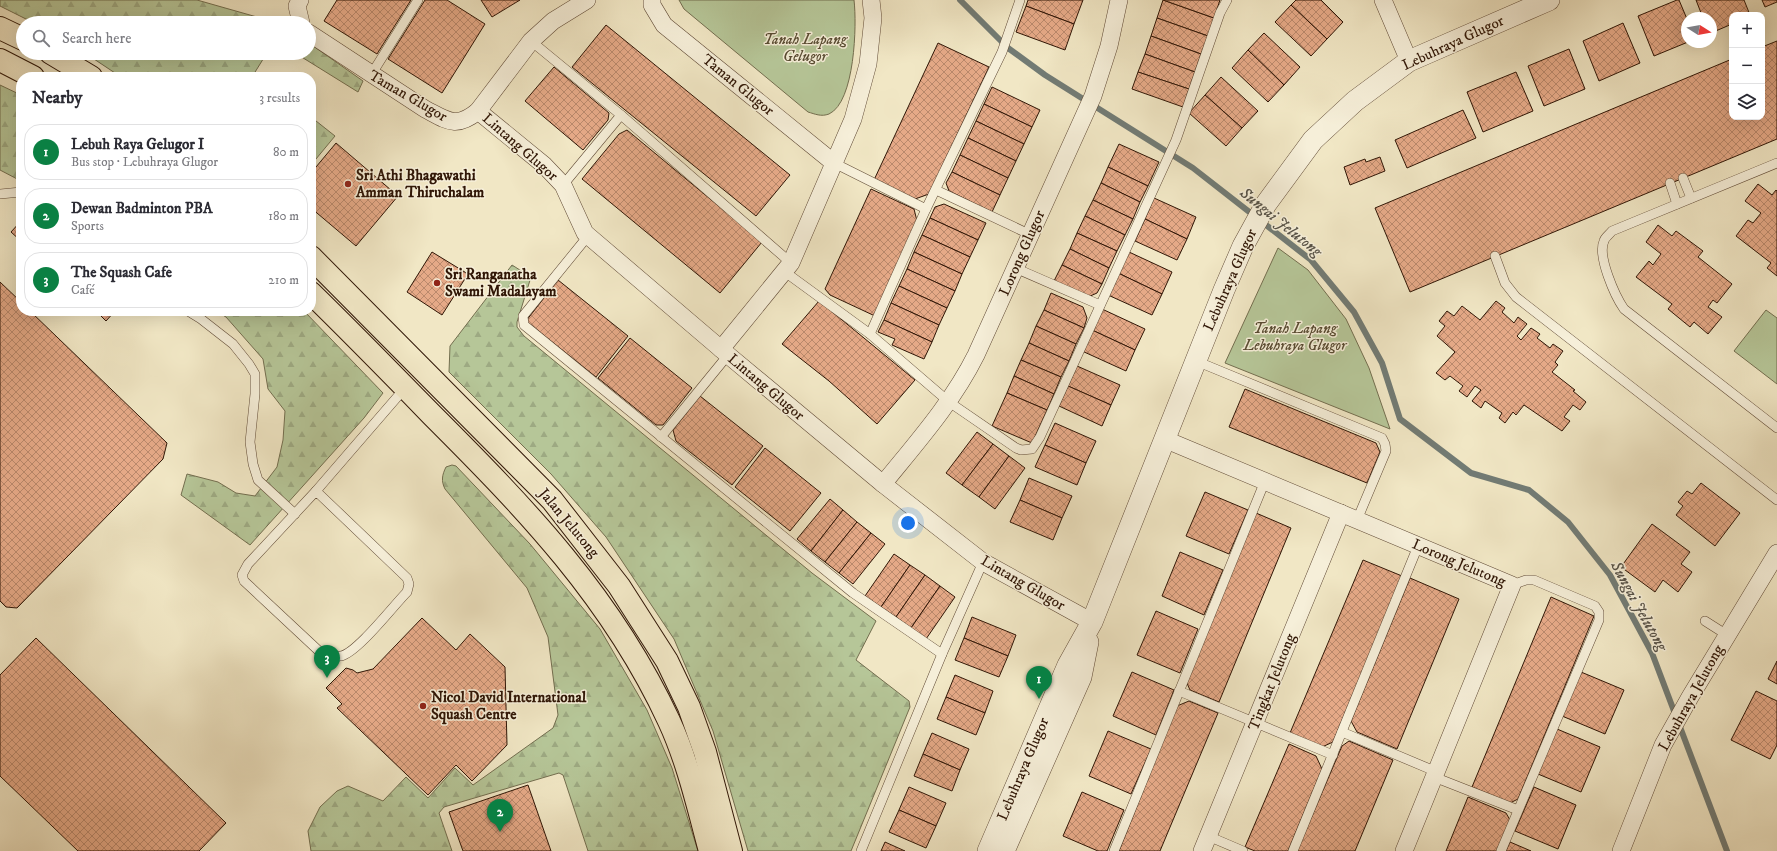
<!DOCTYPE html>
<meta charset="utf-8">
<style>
body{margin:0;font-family:"IM FELL DW Pica",serif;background:#f2f2f3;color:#2b2b33}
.controls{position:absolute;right:12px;top:12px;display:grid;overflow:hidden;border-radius:8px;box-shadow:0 4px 16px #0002}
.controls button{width:36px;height:36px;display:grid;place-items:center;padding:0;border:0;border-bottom:1px solid #e1e1e2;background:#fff;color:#2b2b33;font:20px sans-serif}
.compass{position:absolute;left:1681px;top:12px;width:36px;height:36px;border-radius:50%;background:#fff;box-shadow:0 4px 16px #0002;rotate:101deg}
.you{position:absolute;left:908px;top:523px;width:14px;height:14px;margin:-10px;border:3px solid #fff;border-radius:50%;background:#1a73e8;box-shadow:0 0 0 6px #1a73e833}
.badge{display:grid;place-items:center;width:26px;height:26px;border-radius:50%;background:#0b8043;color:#fff;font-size:13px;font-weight:700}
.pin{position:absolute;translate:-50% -33px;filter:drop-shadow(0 1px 2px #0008)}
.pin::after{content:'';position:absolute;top:21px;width:14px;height:12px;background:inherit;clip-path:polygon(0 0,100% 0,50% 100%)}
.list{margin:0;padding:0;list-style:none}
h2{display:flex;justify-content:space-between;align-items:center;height:52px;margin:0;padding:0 16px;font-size:17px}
h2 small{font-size:13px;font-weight:400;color:#7c7c81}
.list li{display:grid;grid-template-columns:26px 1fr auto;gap:12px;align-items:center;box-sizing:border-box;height:56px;margin:0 8px 8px;padding:0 8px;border:1px solid #e1e1e2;border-radius:16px}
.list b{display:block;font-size:15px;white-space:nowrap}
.list p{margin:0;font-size:13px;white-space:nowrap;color:#7c7c81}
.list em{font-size:13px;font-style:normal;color:#7c7c81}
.icon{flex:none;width:22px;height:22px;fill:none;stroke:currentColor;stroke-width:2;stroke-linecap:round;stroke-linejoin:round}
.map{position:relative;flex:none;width:1777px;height:851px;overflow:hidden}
.search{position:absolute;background:#fff;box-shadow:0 4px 16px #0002;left:16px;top:16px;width:300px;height:44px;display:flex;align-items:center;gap:10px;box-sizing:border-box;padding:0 14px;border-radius:22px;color:#7c7c81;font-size:15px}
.panel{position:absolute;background:#fff;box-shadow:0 4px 16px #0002;left:16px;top:72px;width:300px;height:244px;border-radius:16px}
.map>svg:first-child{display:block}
.forest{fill:url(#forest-firs);stroke:#736e4f}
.green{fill:#b6c698;stroke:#736e4f}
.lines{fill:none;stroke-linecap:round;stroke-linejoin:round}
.stream{stroke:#727b74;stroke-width:6}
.building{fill:url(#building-cross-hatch);stroke:#301606}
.service-casing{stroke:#604a36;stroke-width:10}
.minor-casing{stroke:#604a36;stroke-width:18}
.tertiary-casing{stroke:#604a36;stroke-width:22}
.primary-casing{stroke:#301606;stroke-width:24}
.service{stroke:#f6efd9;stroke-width:9}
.minor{stroke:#f6efd9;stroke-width:17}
.tertiary{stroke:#f6efd9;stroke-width:21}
.primary{stroke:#f1e7c5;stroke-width:22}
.poi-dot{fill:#8f2418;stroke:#f6efd9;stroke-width:1.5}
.labels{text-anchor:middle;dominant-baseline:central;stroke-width:3;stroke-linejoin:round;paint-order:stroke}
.park-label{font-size:15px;font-style:italic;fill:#584b32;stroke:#f6efd9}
.street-label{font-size:15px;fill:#301606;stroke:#f6efd9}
.poi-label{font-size:15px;font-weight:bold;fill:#301606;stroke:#f6efd9;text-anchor:start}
.water-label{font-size:16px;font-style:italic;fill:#565146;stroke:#f6efd9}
</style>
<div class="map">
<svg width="1777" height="851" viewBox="0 0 1777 851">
<defs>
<pattern id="forest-firs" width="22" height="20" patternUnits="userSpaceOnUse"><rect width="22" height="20" fill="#b6c698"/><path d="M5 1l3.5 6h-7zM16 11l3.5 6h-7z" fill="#9da982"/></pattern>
<pattern id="building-cross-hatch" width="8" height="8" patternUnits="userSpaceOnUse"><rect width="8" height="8" fill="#e5a987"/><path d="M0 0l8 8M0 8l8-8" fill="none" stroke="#ba896c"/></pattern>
</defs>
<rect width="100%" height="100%" fill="#f1e7c5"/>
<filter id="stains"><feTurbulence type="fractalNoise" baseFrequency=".005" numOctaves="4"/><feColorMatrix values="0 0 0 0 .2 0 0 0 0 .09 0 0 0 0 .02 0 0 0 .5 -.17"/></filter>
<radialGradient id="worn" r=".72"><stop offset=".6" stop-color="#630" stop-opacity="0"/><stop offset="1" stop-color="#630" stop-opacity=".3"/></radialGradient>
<g class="forest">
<polygon points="0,0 197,0 278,23 34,23 0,6"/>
<polygon points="309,43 363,81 358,92 300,56 285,53 309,53"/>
<polygon points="85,53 275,53 265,56 252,77 121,77"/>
<polygon points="0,85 21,95 21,181 0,170"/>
<polygon points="311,117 335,136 311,165"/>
<polygon points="512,265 531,277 517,322 517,327 524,336 812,573 876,621 856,660 909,701 910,707 851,851 748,851 713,731 674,639 606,537 551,474 449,372 450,346"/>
<polygon points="216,311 304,311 383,393 364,418 250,545 181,495 187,474 218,482 236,493 255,496 277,467 283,440 285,411 268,389 263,359 226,317"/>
<path d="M452,465L456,466L530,544L600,629L647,710L672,768L698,851H588L563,775L559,773L444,807L439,813L452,851H311L308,831L320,807L337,791L348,786L383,801L406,777L428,798L455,768L473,785L553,728L558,715L548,637L527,588L445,489C441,481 442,475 446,467Z"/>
</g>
<g class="green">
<path d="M679,0H854C857,24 855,102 829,114C821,117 815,114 808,112L684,9Z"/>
<polygon points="1278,248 1308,270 1346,319 1369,368 1390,429 1225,363"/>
<polygon points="1766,310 1777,318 1777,384 1734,351"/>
</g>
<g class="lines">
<polyline class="stream" points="960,0 1008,48 1045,75 1193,168 1311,260 1354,312 1382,363 1400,419 1471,473 1529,490 1568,522 1610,575 1652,653 1727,851"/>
</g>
<g class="building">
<polygon points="337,0 411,0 377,54 324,21"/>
<polygon points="425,0 447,0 485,24 442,93 388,59"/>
<polygon points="481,0 520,0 492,17"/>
<polygon points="1028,0 1083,0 1074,24 1026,6"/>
<polygon points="1163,0 1214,18 1208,36 1157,18"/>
<polygon points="1163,0 1220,0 1214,18"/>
<polygon points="1296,0 1321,0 1343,22 1327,39 1291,5"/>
<polygon points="1677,0 1679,0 1687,19 1688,42 1654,56 1638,16"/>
<polygon points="1696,0 1744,0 1750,15 1732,15 1732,24 1711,33 1711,18 1703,18"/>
<polygon points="1762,0 1777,0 1777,2 1765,7"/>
<polygon points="1291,5 1327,39 1311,56 1275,22"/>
<polygon points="1026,6 1074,24 1065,50 1016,32"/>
<polygon points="1157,18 1208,36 1201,54 1151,36"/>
<polygon points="1623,23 1640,63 1599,81 1583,41"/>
<polygon points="606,25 790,175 756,216 572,67"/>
<polygon points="1264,33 1300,67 1284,85 1248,50"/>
<polygon points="1151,36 1201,54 1195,72 1145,54"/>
<polygon points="1777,41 1777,139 1410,292 1375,208 1732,59 1732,117 1762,117 1762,47"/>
<polygon points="938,43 989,67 929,194 915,199 874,180"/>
<polygon points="1569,49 1585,89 1544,106 1528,66"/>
<polygon points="1248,50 1284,85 1268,102 1232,68"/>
<polygon points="1145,54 1195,72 1189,89 1138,72"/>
<polygon points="554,67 609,113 608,120 583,150 525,101"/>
<polygon points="1138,72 1189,89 1183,107 1132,89"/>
<polygon points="1516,72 1533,111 1483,132 1467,92"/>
<polygon points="1221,77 1258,111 1242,128 1205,95"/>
<polygon points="992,87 1040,110 1032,127 984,104"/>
<polygon points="1205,95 1242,128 1226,146 1189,113"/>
<polygon points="984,104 1032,127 1024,144 976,121"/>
<polygon points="1463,110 1476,138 1407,168 1395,140"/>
<polygon points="976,121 1024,144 1016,161 968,138"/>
<polygon points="627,130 762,242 720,293 582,179 619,134"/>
<polygon points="968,138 1016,161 1008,178 960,155"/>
<polygon points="336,143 398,196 356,246 311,208 311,173"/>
<polygon points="1119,144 1159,162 1148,186 1108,167"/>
<polygon points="960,155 1008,178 1000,195 952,172"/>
<polygon points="1380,157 1385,171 1350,185 1344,167 1365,159 1366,162"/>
<polygon points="1108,167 1148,186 1140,202 1101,183"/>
<polygon points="952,172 1000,195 992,212 949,191 946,183"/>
<polygon points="1101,183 1140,202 1133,219 1093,200"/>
<polygon points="1758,184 1772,195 1776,190 1777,191 1777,276 1767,268 1771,263 1736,236 1748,220 1753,223 1761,213 1745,201"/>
<polygon points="871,189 914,209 917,221 875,316 830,295 825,289"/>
<polygon points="1154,198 1196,217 1187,239 1145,219"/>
<polygon points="1093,200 1133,219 1125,235 1085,216"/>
<polygon points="944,204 986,223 978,240 930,218 935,207"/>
<polygon points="1085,216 1125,235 1117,251 1077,233"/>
<polygon points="930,218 978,240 970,257 922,235"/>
<polygon points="1145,219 1187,239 1177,260 1135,241"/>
<polygon points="21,221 21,241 11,232"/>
<polygon points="1658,225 1672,236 1676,231 1703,251 1698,257 1732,284 1717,303 1713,300 1708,307 1722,317 1708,334 1694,322 1690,327 1668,309 1672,304 1636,277 1649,261 1653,265 1661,254 1646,242"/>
<polygon points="1077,233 1117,251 1109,268 1070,249"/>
<polygon points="922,235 970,257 962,274 914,252"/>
<polygon points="1070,249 1109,268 1102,284 1062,265"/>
<polygon points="432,252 468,274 442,315 407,292"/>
<polygon points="914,252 962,274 955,291 907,269"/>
<polygon points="1129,252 1172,272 1162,294 1118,273"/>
<polygon points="1062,265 1102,284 1097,293 1088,297 1054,281"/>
<polygon points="907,269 955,291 947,308 899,286"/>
<polygon points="1118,273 1162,294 1152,315 1108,295"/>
<polygon points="558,280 628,336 596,377 526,321"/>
<polygon points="0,282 21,302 21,311 30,311 167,443 163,459 17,608 6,607 0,601"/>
<polygon points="899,286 947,308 939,325 891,303"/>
<polygon points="1051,293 1083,307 1087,318 1084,328 1044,310"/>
<polygon points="819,301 915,380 877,424 829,381 782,344"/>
<polygon points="1496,301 1505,308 1502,312 1514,323 1518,317 1527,324 1517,336 1521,340 1531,328 1540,334 1537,338 1550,348 1553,344 1563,351 1555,362 1558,365 1552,372 1575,390 1573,391 1586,402 1580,410 1573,405 1564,417 1570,421 1562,431 1524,405 1516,415 1513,412 1505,423 1499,418 1502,413 1485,401 1481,408 1472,401 1481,390 1475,386 1467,397 1459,391 1463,386 1450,376 1445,380 1436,373 1455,352 1437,336 1445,326 1439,321 1447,311 1454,316 1462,306 1480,320"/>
<polygon points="891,303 939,325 932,342 884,320"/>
<polygon points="1102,309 1145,329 1135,350 1092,330"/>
<polygon points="1044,310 1084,328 1076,344 1036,326"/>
<polygon points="96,311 115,311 106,321"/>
<polygon points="884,320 932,342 924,359 892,345 895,339 878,332"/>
<polygon points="1036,326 1076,344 1069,361 1029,343"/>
<polygon points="1092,330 1135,350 1126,371 1082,351"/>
<polygon points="630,338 692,388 663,425 656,425 598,378"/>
<polygon points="1029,343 1069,361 1061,377 1021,360"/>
<polygon points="1021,360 1061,377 1054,394 1014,376"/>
<polygon points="1077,366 1120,385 1111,405 1068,386"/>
<polygon points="1014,376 1054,394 1047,410 1007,393"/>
<polygon points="1068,386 1111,405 1102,426 1059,406"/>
<polygon points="1245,389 1376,443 1380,452 1367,483 1229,427"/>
<polygon points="1007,393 1047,410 1032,443 992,426"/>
<polygon points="700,396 763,446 732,485 676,441 673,430"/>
<polygon points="1055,423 1096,441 1086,463 1045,445"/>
<polygon points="977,432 993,444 962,485 946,473"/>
<polygon points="993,444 1009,456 979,497 962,485"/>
<polygon points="1045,445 1086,463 1077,485 1035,467"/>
<polygon points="765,448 821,493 790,531 735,487"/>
<polygon points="1009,456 1025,468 995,509 979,497"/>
<polygon points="1029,478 1072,496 1062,518 1020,500"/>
<polygon points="1701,483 1740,513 1715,546 1676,515 1683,506 1678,502 1687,491 1692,494"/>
<polygon points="1205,492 1248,510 1229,554 1186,536"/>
<polygon points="830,499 843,510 811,551 797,539"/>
<polygon points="1020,500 1062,518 1053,540 1010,522"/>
<polygon points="843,510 857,522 825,562 811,551"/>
<polygon points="1256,513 1291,528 1219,702 1190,690 1186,681"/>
<polygon points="857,522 871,533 839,573 825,562"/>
<polygon points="1652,524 1690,552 1681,564 1692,572 1678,592 1663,580 1655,592 1621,567"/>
<polygon points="871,533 885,544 853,584 839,573"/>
<polygon points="1180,552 1223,570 1204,615 1162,596"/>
<polygon points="894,554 910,565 881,607 865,596"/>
<polygon points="1363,560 1402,576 1333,742 1322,747 1290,733"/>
<polygon points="910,565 925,575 896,617 881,607"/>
<polygon points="925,575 940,586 911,628 896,617"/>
<polygon points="1410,578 1459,599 1397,749 1357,732 1351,721"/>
<polygon points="940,586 955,597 926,639 911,628"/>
<polygon points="1551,597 1594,616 1518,799 1510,803 1472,787"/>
<polygon points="1156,611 1198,629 1180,673 1137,655"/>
<polygon points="972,617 1016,635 1008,656 964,638"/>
<polygon points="422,618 456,650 470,634 505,667 507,745 472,781 456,765 428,795 337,708 342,704 326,688 346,668 353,670 357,673 373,669"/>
<polygon points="36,638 226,823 199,851 78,851 0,776 0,675"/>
<polygon points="964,638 1008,656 999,677 955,660"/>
<polygon points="1777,661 1777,684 1768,679"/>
<polygon points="1132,672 1174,690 1156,735 1113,716"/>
<polygon points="1581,672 1624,690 1605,734 1562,716"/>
<polygon points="955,675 993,691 985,713 946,697"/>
<polygon points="1756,691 1777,701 1777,745 1770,759 1731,740"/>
<polygon points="946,697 985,713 976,735 937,719"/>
<polygon points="1189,701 1218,713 1160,851 1119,851 1177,706"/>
<polygon points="1557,729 1600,747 1581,792 1538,774"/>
<polygon points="1108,731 1151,749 1131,794 1089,776"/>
<polygon points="932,733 969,749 960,770 923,754"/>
<polygon points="1349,741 1393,760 1355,851 1297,851 1342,746"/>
<polygon points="1289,744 1316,756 1322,769 1288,851 1255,851 1245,847"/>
<polygon points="923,754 960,770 952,791 914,776"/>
<polygon points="528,785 551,851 463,851 449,812"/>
<polygon points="909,787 946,803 936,826 899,810"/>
<polygon points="1534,787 1576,805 1558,849 1515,831"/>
<polygon points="1082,792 1124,810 1107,851 1098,851 1063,836"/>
<polygon points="1468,797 1506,813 1510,820 1497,851 1446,851"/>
<polygon points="899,810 936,826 926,848 889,832"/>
<polygon points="885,842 905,851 881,851"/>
<polygon points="1510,842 1531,851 1506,851"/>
</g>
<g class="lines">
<g class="service-casing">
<g id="service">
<polyline points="531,41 621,115 791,263"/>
<polyline points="371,75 418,0"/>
<polyline points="834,163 926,209"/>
<path d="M1777,163L1612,231C1610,234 1605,237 1604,241C1597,256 1615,296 1624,309L1777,428"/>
<polyline points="1683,178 1691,198"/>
<polyline points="1670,183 1677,204"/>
<polyline points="563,185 621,115"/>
<polyline points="936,190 1031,235"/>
<polyline points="0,194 21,192"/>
<polyline points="588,236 523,316 524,325 853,593 942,654"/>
<polyline points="1495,256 1505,283 1516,297 1777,500"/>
<polyline points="1015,268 1100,305"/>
<polyline points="785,272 870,334 949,402 1016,448 1021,450 1032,449 1040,437 1176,140 1220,13 1227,0"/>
<polyline points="188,311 201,319 233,344 249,364 255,374 255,394 250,442 253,464 258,480 295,514"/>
<polyline points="870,334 926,209 1002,52 1020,0"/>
<polyline points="1196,361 1382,438 1385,444 1386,451 1357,520"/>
<polyline points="661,437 728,355"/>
<path d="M316,491L407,578L409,584L407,592C394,605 357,653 341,656C333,658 327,655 320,652L244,581L242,575L248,564Z"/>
<polyline points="316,491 405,388"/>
<polyline points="1705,621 1727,635"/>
<polyline points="1179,691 1333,755"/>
<polyline points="1342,732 1437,772"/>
<polyline points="1434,777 1518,810"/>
<polyline points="1208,836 1243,851"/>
<polyline points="861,851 942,654 983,562"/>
<polyline points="1114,851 1265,481"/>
<polyline points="1293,851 1418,546"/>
<polyline points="1501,851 1599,620 1599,612 1595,606 1534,580 1526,580 1512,585"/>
</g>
</g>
<g class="minor-casing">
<g id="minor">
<polyline points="300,0 297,6 301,23"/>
<polyline points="652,0 652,5 664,25 834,163"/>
<polyline points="1383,0 1409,61"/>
<path d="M309,33L425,109C448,121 456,129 478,111L531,41L553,21L587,0"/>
<polyline points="478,111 544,165 563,185 585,233 728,355 883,484 983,562 1092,622"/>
<polyline points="721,349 791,263 853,119 868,64 873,18 871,0"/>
<polyline points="1164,439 1512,585 1404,851"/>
<path d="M883,484C917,442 952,403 976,355L1093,96L1109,46L1119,0"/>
<polyline points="1202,851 1341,513"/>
<polyline points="1621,851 1663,745 1690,697 1777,553"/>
</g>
</g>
<g class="tertiary-casing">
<g id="tertiary">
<polyline points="988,851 1068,665 1092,622 1224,290 1243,246 1266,204 1313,140 1355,101 1409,61 1549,0"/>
<polyline points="1004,851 1081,677 1088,642"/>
</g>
</g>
<g class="primary-casing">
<g id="primary">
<polyline points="0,28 23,39"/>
<polyline points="51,53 91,77"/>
<polyline points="0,60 33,77"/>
<polyline points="311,257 552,500 619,586 667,661 689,707 705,752 731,851"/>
<path d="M311,293C352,333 392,374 432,415C526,509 612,598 669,721C688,762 698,807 710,851"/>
</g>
</g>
<use href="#service" class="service"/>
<use href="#minor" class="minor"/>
<use href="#tertiary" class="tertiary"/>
<use href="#primary" class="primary"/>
</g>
<g class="poi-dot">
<circle cx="348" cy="184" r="4"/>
<circle cx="437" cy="283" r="4"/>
<circle cx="423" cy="706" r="4"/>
</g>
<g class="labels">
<g class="park-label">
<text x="805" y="39">Tanah Lapang<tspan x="805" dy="17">Gelugor</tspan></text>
<text x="1295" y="328">Tanah Lapang<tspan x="1295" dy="17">Lebuhraya Glugor</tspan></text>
</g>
<g class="street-label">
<text transform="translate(1453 43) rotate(-25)">Lebuhraya Glugor</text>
<text transform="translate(738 85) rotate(39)">Taman Glugor</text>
<text transform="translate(408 96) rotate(30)">Taman Glugor</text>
<text transform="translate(520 147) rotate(41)">Lintang Glugor</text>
<text transform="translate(1022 253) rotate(-66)">Lorong Glugor</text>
<text transform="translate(1230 280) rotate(-66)">Lebuhraya Glugor</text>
<text transform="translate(766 387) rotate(40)">Lintang Glugor</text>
<text transform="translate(569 523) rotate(50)">Jalan Jelutong</text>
<text transform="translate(1459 563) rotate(23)">Lorong Jelutong</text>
<text transform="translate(1023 583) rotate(30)">Lintang Glugor</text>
<text transform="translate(1272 682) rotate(-68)">Tingkat Jelutong</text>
<text transform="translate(1691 698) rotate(-61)">Lebuhraya Jelutong</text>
<text transform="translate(1023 769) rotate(-67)">Lebuhraya Glugor</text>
</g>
<g class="poi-label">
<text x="356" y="175">Sri Athi Bhagawathi<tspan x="356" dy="17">Amman Thiruchalam</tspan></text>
<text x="445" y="274">Sri Ranganatha<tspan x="445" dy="17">Swami Madalayam</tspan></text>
<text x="431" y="697">Nicol David International<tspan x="431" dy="17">Squash Centre</tspan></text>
</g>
<g class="water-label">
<text transform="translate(1281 222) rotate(39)">Sungai Jelutong</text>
<text transform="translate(1639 606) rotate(61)">Sungai Jelutong</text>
</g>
</g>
<rect width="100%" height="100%" filter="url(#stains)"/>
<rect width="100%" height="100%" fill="url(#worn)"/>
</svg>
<div class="controls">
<button>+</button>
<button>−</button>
<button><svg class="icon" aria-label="layers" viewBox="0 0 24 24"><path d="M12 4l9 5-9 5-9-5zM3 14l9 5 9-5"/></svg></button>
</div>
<svg class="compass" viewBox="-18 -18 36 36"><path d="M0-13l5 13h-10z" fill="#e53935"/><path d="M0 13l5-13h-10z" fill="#7c7c81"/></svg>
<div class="you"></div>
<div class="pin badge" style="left:1039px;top:699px">1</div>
<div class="pin badge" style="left:500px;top:832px">2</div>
<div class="pin badge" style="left:327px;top:678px">3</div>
<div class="search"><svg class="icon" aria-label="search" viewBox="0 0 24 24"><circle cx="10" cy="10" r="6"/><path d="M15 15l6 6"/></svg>Search here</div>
<section class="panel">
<h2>Nearby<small>3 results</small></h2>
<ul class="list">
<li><span class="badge">1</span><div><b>Lebuh Raya Gelugor I</b><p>Bus stop · Lebuhraya Glugor</p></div><em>80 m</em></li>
<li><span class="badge">2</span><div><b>Dewan Badminton PBA</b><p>Sports</p></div><em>180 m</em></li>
<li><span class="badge">3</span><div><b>The Squash Cafe</b><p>Café</p></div><em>210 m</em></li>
</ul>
</section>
</div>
